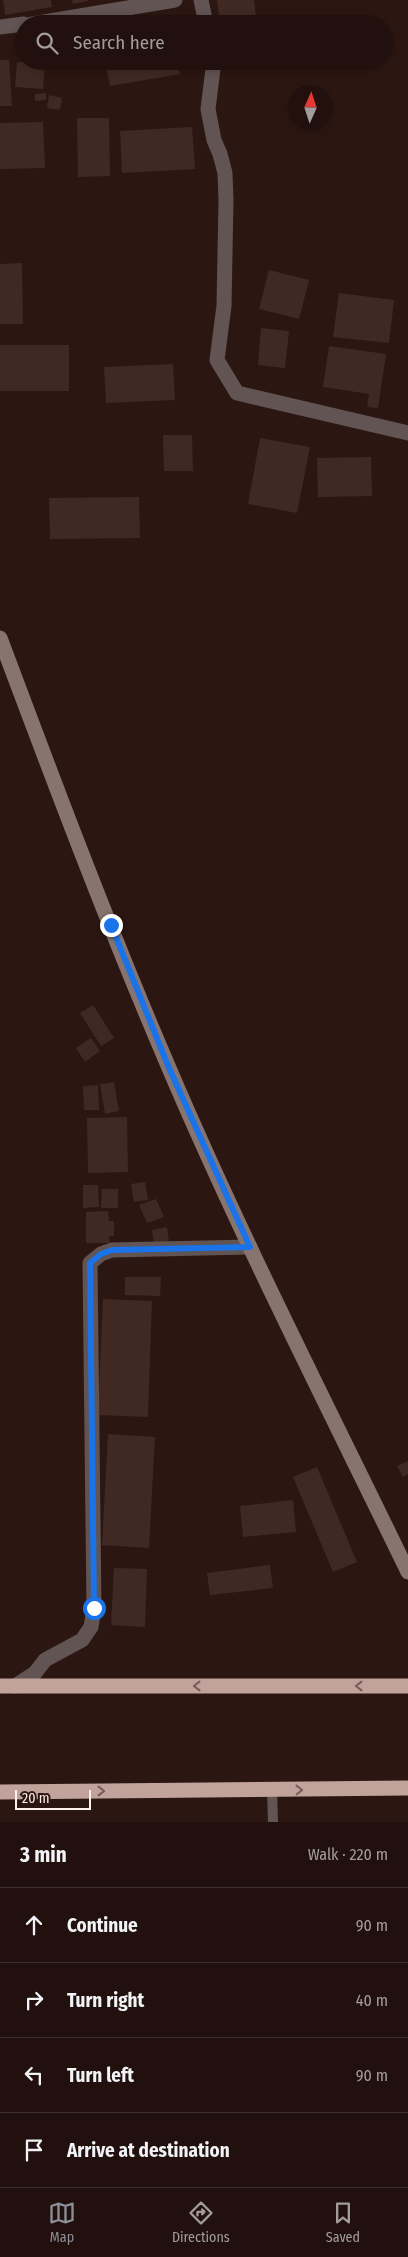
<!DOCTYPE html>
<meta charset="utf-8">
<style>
body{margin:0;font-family:"Fira Sans Condensed",sans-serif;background:#291916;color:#f1f3f6}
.compass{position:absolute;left:288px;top:85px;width:45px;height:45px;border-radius:50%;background:#21100d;box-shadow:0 2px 8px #0003;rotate:3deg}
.scale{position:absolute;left:15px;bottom:12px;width:76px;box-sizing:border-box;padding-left:5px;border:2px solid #fef0ed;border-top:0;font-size:14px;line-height:18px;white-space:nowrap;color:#fef0ed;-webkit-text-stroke:4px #2c1611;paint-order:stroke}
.stop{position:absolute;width:15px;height:15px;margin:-11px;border:4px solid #1a73e8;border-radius:50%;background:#fff}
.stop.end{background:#1a73e8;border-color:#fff;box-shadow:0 1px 5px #0008}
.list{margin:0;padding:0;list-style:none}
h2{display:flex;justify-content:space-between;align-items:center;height:65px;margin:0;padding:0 20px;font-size:21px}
h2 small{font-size:16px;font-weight:400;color:#a29d9d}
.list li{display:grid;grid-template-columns:32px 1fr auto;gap:15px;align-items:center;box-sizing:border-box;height:75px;padding:0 20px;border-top:1px solid #3e302e}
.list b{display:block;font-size:19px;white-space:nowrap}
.list em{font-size:16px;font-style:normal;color:#a29d9d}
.icon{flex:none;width:28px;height:28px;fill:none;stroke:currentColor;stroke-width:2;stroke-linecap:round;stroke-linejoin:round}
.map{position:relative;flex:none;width:408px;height:1822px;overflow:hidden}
.search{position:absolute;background:#21100d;box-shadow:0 2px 8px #0003;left:15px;right:15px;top:15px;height:55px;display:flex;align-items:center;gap:12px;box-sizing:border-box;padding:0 18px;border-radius:28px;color:#a29d9d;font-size:19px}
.sheet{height:365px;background:#21100d}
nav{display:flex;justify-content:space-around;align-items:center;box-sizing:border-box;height:70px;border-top:1px solid #3e302e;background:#21100d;font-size:14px;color:#a29d9d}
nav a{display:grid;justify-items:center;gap:2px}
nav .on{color:#8c9099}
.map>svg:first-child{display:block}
.building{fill:#412923}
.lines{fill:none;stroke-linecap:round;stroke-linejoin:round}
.lane{stroke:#615452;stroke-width:10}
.street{stroke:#615452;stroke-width:15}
.secondary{stroke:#88746f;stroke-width:15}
.highway{stroke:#c2a39b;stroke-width:15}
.oneway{stroke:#775c56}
.route{stroke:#1a73e8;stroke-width:6}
</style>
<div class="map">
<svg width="408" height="1822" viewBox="0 0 408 1822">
<rect width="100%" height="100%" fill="#2c1611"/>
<g class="building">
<polygon points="3,0 51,0 52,7 5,15"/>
<polygon points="72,0 88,0 88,1 73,4"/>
<polygon points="217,0 254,0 257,24 220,24"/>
<polygon points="0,60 9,60 12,106 0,106"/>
<polygon points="105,61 177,61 180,74 110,86"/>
<polygon points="226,61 239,61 239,62 226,64"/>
<polygon points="17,62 45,64 43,89 15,87"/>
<polygon points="46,93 46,100 35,101 35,94"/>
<polygon points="49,95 62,98 60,110 47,108"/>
<polygon points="77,118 109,118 110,176 78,177"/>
<polygon points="43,122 45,168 0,169 0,123"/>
<polygon points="192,127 195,169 122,173 120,131"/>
<polygon points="22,263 23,324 0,324 0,264"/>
<polygon points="269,270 309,280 299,319 259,309"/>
<polygon points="339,293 394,300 389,343 333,337"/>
<polygon points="261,328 289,331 285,368 258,365"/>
<rect x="0" y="345" width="69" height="46"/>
<polygon points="329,346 386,354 378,408 367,407 369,394 323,387"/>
<polygon points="173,364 175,400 106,403 104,367"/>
<polygon points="163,435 192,435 193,471 164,471"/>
<polygon points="260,438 310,447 297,513 248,504"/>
<polygon points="371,457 372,496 318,497 317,458"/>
<polygon points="139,497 140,538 50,539 49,498"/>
<polygon points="93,1005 114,1038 101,1046 80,1013"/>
<polygon points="91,1038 100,1051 85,1062 76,1048"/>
<polygon points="114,1082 119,1111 105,1114 100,1084"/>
<polygon points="98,1085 99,1110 84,1110 83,1086"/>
<polygon points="127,1117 128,1172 88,1173 87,1118"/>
<polygon points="145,1182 148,1200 134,1202 131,1184"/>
<polygon points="83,1185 98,1185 99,1207 83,1208"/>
<polygon points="102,1189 118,1189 118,1208 101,1208"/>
<polygon points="156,1199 164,1217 147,1223 139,1205"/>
<polygon points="108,1211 109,1221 114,1221 114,1236 109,1236 110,1243 86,1243 86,1212"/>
<polygon points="167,1227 169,1242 154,1244 152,1230"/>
<polygon points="125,1277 161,1277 160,1296 125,1295"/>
<polygon points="103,1299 152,1301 148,1417 98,1415"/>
<polygon points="108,1434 155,1437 149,1548 102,1545"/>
<polygon points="408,1461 408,1474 403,1477 397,1466"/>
<polygon points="317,1467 357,1562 333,1572 293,1477"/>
<polygon points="293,1500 296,1532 243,1537 240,1506"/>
<polygon points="270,1565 273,1588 210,1595 207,1573"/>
<polygon points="114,1568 147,1569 145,1627 111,1625"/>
</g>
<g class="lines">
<polyline class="lane" points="272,1790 273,1822"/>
<g class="street">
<polyline points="201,0 206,24"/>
<polyline points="32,24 175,0"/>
<polyline points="0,27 24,24"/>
<polyline points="214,61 208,109 214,140 220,154 225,173 226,200 224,306 217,360 237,393 408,433"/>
<polyline points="15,1686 35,1673 45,1660 82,1640 91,1627 94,1609 90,1263 101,1254 112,1250 250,1247"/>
</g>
<path class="secondary" d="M0,638C54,782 108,926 169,1068C242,1239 327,1405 408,1572"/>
<g class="highway">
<polyline points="0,1686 408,1686"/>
<polyline points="0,1792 408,1788"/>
</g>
</g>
<defs><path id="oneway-chevron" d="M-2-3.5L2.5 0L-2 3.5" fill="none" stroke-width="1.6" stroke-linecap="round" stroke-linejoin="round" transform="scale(1.25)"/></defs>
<g class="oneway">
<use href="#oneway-chevron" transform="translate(197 1686) rotate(-180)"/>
<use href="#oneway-chevron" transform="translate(359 1686) rotate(-180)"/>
<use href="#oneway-chevron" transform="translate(299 1790) rotate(-1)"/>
<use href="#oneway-chevron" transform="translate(101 1791)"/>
</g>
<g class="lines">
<polyline class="route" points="94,1608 90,1263 101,1254 112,1250 250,1247 169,1068 111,925"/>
</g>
</svg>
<svg class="compass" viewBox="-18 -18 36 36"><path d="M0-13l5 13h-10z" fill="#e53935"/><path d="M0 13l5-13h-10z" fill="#a29d9d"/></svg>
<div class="scale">20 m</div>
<div class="stop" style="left:94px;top:1608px"></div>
<div class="stop end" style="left:111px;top:925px"></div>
<div class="search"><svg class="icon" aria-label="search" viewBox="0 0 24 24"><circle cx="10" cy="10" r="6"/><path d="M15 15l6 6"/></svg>Search here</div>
</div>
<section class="sheet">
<h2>3 min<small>Walk · 220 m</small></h2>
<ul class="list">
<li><svg class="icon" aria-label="ahead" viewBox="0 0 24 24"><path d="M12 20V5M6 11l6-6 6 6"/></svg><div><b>Continue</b></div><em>90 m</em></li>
<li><svg class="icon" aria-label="right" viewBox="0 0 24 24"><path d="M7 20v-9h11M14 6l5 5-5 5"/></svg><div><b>Turn right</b></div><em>40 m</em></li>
<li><svg class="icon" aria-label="left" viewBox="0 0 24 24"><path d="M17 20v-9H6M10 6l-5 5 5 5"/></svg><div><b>Turn left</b></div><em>90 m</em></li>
<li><svg class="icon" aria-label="arrive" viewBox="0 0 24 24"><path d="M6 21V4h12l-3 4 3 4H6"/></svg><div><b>Arrive at destination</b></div></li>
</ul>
</section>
<nav>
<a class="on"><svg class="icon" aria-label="map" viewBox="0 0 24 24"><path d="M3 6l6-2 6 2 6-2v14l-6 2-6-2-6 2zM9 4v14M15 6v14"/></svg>Map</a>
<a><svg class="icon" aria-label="directions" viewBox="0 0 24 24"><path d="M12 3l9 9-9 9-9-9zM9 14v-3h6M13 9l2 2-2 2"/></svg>Directions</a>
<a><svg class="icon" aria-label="saved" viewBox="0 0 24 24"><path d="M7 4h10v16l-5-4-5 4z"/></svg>Saved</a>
</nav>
